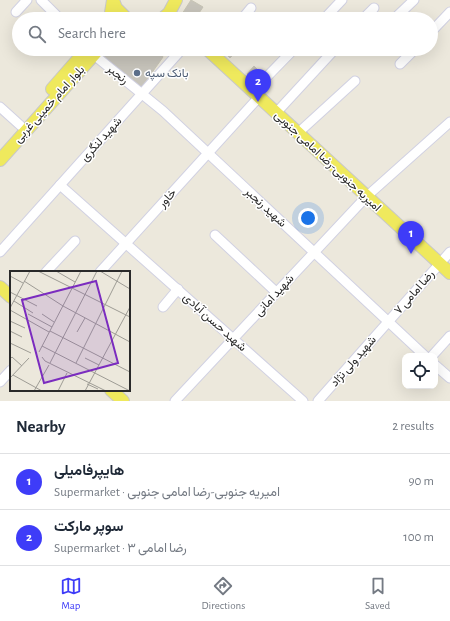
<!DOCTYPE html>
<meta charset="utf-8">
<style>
body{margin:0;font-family:"Alegreya Sans",Vazirmatn,sans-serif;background:#f2f2f3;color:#1f2937}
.controls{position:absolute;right:12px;bottom:12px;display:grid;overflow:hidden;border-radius:8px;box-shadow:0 4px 16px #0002}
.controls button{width:36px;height:36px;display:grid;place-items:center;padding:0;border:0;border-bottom:1px solid #e0e1e3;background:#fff;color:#1f2937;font:20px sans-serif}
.you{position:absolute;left:308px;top:218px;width:14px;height:14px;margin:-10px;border:3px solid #fff;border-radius:50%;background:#1a73e8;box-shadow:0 0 0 6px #1a73e833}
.badge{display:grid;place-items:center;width:26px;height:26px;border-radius:50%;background:#3e3cf8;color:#fff;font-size:13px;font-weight:700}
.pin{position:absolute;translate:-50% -33px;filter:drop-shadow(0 1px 2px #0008)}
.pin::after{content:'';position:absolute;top:21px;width:14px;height:12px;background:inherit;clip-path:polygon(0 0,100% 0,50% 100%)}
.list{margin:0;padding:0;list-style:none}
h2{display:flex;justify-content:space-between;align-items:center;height:52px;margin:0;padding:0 16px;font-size:17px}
h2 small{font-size:13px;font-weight:400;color:#747a83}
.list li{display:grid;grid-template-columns:26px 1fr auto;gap:12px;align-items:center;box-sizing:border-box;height:56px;padding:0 16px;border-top:1px solid #e0e1e3}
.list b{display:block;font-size:15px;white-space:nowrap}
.list p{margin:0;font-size:13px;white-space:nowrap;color:#747a83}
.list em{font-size:13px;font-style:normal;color:#747a83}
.icon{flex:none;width:22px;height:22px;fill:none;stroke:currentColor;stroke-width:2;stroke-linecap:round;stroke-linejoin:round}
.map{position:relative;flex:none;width:450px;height:401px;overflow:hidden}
.search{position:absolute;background:#fff;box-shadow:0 4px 16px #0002;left:12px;right:12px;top:12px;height:44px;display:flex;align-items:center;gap:10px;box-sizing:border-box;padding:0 14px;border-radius:22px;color:#747a83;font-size:15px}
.sheet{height:164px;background:#fff}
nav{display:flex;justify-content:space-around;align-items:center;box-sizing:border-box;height:56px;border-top:1px solid #e0e1e3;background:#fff;font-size:11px;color:#747a83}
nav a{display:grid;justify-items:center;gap:2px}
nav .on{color:#3e3cf8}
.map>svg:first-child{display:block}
.building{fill:#c7c4bb;stroke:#c7c4b5}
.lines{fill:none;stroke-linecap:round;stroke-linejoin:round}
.minor-casing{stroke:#d1d1e2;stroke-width:11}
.major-casing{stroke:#c8c8c8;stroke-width:14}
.minor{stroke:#fff;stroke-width:9}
.major{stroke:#efe95d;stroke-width:12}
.service-dot{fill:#5c6f8a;stroke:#fff;stroke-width:1.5}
.labels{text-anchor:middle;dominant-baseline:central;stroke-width:3;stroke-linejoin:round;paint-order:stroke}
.service-label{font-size:12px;fill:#4e5e75;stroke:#fff;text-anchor:start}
.street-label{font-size:12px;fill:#2a2a2a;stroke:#fff}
.inset-road{fill:none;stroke:#9e9c95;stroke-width:1}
.view{fill:#7b2cbf;fill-opacity:0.15;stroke:#7b2cbf;stroke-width:2}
.inset-edge{fill:none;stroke:#2a2a2a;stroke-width:2}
</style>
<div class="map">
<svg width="450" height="401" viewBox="0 0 450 401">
<rect width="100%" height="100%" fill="#ece8dc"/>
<g class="building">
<polygon points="191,0 203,7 195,19 187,19 182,14"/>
<polygon points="108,49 158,49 163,57 141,88 102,56"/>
<polygon points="221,49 238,49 230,58"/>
<polygon points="254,66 259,71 252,79 247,74"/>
<polygon points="259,71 263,74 255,82 252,79"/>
</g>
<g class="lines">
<g class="minor-casing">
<g id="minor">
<polyline points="41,0 60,19"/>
<polyline points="16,12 27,0"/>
<polyline points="242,19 251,8"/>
<polyline points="324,19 342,0"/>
<polyline points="363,19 374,8"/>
<polyline points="394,19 414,0"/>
<polyline points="431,32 450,12"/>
<polyline points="94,55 163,111 425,356"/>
<polyline points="400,64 415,49"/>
<polyline points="253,91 294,49"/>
<polyline points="0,107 21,126"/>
<polyline points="276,113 335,49"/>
<polyline points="298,133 355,81"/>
<polyline points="60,185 303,401"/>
<polyline points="215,235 276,292"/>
<polyline points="0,252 182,49"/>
<polyline points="46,272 75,241"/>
<polyline points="100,272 259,97"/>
<polyline points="163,307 178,289"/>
<polyline points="432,356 450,336"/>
<polyline points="435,365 450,378"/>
<polyline points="0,382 11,370"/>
<polyline points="175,401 366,197 450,122"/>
<polyline points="318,401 450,252"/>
</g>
</g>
<g class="major-casing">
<g id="major">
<polyline points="113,0 116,8 127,19"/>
<polyline points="110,19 113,0"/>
<polyline points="162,19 169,13 176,0"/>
<polyline points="207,49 450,273"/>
<polyline points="52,89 87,49"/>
<polyline points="0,160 99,49"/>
<polyline points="0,287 11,297"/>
<polyline points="111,390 123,401"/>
</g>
</g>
<use href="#minor" class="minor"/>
<use href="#major" class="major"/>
</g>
<circle class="service-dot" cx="137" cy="73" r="4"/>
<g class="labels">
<g class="service-label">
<text x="145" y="73">بانک سپه</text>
</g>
<g class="street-label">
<text transform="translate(118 74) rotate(39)">رنجبر</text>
<text transform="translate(49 104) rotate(-48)">بلوار امام خمینی غربی</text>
<text transform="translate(101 139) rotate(-48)">شهید لنگری</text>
<text transform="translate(328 161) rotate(43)">امیریه جنوبی-رضا امامی جنوبی</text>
<text transform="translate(167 198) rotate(-48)">خاور</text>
<text transform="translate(266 207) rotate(43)">شهید رنجبر</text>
<text transform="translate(414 292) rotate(-49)">رضا امامی ۷</text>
<text transform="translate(274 295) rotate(-47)">شهید امانی</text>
<text transform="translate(215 322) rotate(42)">شهید حسن آبادی</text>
<text transform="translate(353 361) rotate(-49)">شهید ولی نژاد</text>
</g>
</g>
<g transform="translate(10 271)">
<rect width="120" height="120" fill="#ece8dc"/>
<path class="inset-road" d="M28,0L120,46M46,0L65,11M90,0L120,18M0,5L13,12M14,10L53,35L120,71M0,21L27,35M4,30L23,42M0,37L20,0M0,39L39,61M18,43L42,56M32,43L44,51M0,50L15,57M0,60L12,66M40,60L120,101M67,61L75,47M0,72L21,82M32,75L120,120M29,81L71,0M32,86L35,90L96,120M75,87L89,94M0,88L2,86L12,95M40,92L87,0M66,92L112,0M3,104L32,120M0,107L19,87M77,113L88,118M24,120L39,94M48,120L57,102M75,120L120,36"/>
<path class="view" d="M86,10L108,92L34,112L12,29Z"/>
<rect width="120" height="120" class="inset-edge"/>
</g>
</svg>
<div class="controls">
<button><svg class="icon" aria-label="locate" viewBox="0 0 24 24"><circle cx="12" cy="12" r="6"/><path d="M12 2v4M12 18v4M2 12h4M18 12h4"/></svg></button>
</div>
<div class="you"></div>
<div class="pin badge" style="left:411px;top:254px">1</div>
<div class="pin badge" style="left:258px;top:102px">2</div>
<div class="search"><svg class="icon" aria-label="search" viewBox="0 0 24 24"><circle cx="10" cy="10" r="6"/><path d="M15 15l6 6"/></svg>Search here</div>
</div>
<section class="sheet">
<h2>Nearby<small>2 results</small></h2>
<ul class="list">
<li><span class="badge">1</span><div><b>هایپرفامیلی</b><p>Supermarket · امیریه جنوبی-رضا امامی جنوبی</p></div><em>90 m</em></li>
<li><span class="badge">2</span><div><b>سوپر مارکت</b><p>Supermarket · رضا امامی ۳</p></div><em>100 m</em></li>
</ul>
</section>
<nav>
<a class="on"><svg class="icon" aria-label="map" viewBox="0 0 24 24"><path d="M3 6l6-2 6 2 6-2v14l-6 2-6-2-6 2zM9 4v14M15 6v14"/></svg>Map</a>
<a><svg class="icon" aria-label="directions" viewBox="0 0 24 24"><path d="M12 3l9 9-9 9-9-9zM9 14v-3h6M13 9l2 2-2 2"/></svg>Directions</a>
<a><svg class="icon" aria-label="saved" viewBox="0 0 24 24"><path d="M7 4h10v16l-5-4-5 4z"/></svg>Saved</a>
</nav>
